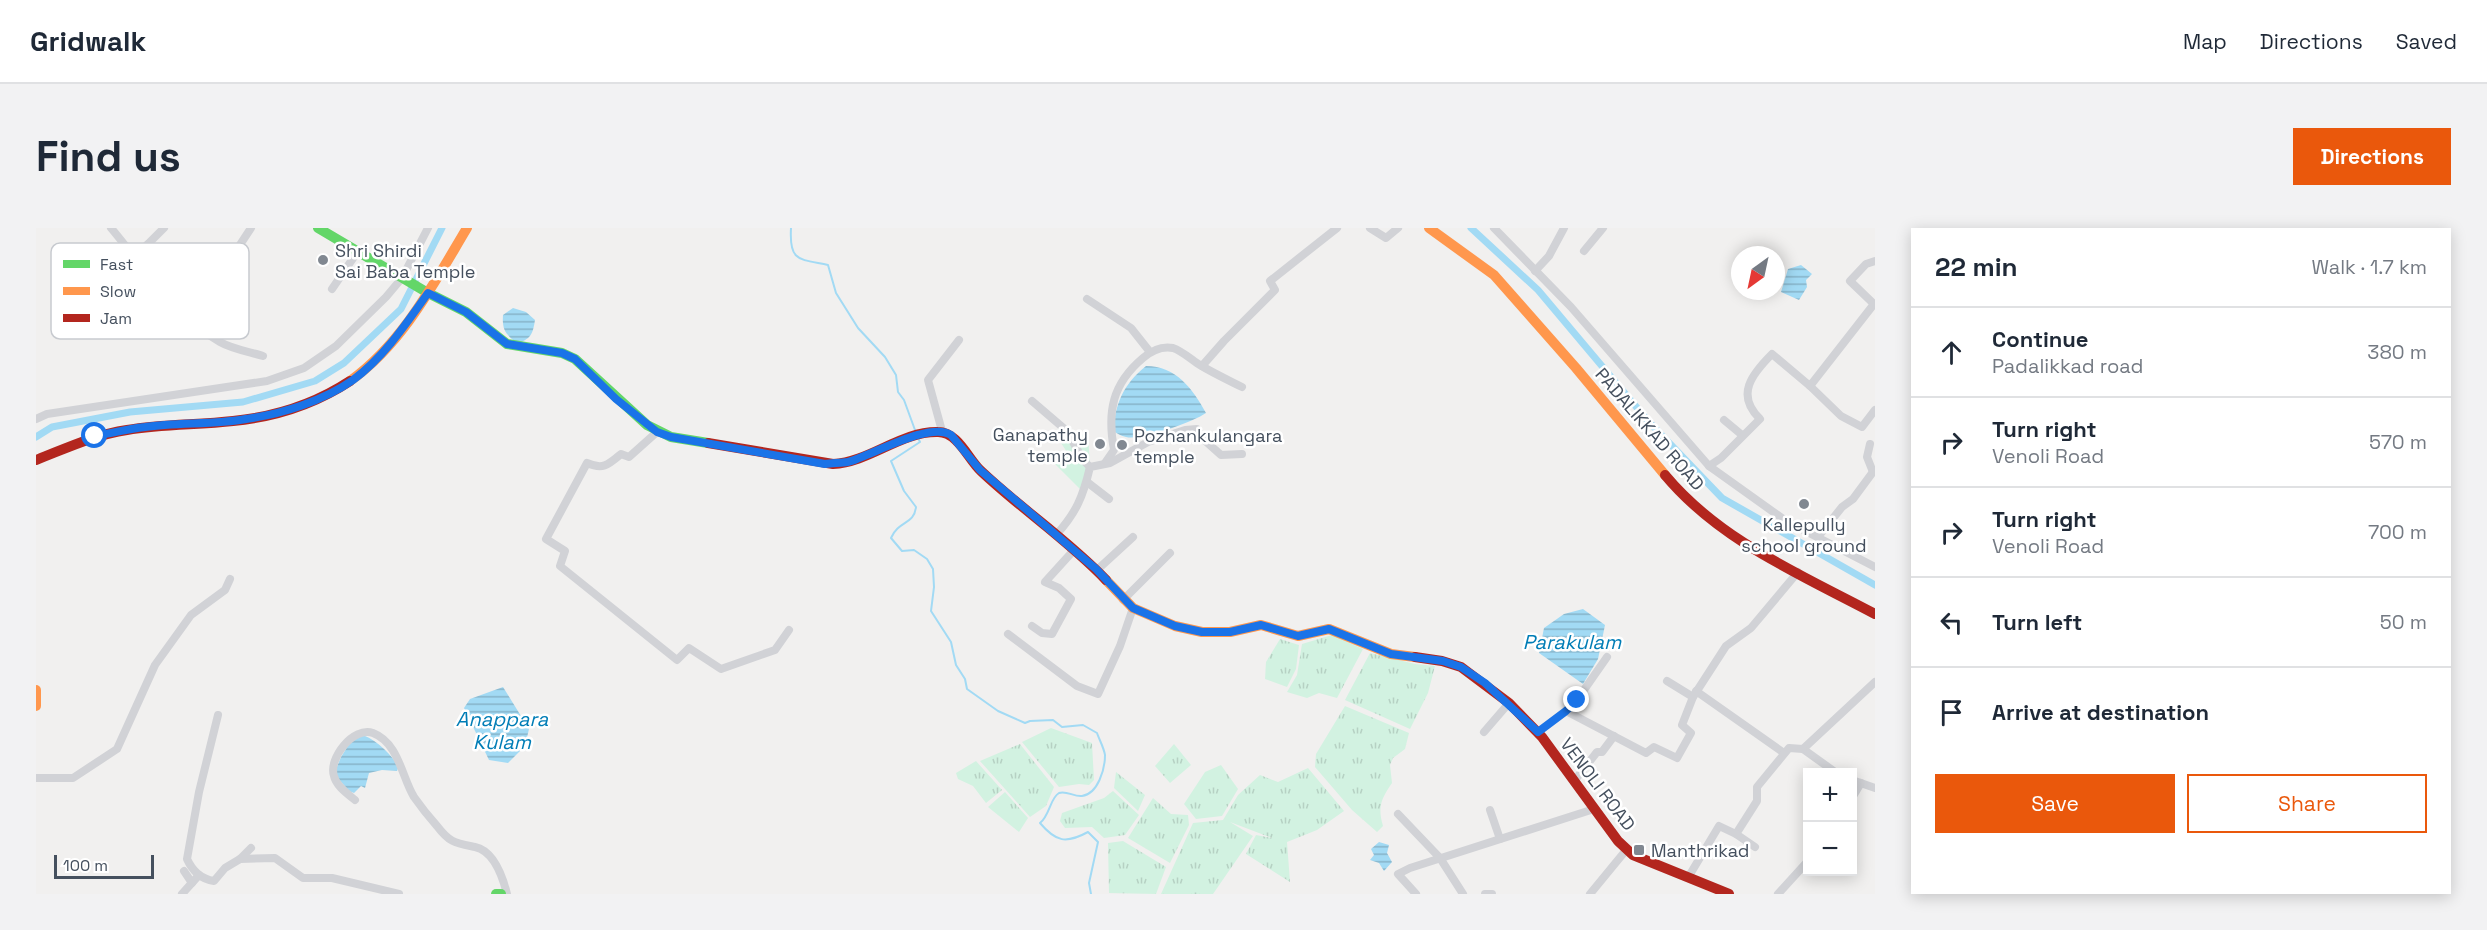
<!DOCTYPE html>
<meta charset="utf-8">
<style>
body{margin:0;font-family:"Space Grotesk",sans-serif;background:#f2f2f3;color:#1f2937}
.controls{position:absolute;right:18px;bottom:18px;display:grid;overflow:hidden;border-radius:0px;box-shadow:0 3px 15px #0003}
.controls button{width:54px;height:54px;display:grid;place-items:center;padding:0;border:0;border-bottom:2px solid #e0e1e3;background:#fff;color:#1f2937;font:30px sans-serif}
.compass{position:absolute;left:1695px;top:18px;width:54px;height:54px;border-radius:50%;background:#fff;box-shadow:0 3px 15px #0003;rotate:213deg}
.scale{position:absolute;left:18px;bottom:15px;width:100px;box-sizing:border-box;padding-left:6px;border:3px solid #45505e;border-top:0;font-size:16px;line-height:21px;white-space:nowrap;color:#45505e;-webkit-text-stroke:4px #fff;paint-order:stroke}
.stop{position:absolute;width:18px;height:18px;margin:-14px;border:4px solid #1a73e8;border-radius:50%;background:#fff}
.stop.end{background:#1a73e8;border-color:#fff;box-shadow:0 2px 6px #0008}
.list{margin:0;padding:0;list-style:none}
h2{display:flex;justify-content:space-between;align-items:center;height:78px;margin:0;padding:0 24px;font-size:26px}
h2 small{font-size:20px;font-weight:400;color:#747a83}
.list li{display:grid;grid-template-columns:39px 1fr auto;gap:18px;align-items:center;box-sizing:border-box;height:90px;padding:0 24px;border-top:2px solid #e0e1e3}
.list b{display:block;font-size:22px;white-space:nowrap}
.list p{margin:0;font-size:20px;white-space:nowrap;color:#747a83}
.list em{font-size:20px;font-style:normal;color:#747a83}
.actions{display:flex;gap:12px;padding:18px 24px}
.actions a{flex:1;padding:14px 0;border:2px solid #ea580c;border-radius:0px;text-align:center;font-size:21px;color:#ea580c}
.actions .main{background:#ea580c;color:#fff}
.icon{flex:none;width:33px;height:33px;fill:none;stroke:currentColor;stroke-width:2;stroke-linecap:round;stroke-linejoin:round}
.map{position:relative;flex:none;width:1839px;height:666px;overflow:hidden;border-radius:0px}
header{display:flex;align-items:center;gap:36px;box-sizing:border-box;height:84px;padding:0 30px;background:#fff;border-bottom:2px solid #e0e1e3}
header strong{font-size:28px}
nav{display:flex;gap:33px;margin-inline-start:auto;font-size:21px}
.intro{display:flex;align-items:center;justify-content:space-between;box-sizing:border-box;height:144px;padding:0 36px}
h1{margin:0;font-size:42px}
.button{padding:15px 27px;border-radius:0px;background:#ea580c;color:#fff;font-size:21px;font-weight:700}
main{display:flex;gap:36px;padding:0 36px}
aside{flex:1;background:#fff;border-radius:0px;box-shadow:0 3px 15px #0003}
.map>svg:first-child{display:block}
.grass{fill:url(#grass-tufts)}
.park{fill:#d2f2e1}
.water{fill:url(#water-rules)}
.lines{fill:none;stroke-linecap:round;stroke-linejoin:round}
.stream{stroke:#a2daf4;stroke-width:2}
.canal{stroke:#a2daf4;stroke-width:7}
.street{stroke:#d1d2d6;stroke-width:8}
.fast{stroke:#63d668;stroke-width:10}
.slow{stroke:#ff974d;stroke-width:10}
.jam{stroke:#b3261e;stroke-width:10}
.route{stroke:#1a73e8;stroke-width:8}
.poi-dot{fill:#818891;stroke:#fff;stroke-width:2}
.labels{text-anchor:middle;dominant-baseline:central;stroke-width:5;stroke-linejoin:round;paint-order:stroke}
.poi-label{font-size:18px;fill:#45505e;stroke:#fff;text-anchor:start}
.street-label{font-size:18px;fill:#45505e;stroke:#fff}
.water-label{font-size:20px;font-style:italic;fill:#007db6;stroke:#fff}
.key{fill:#fff;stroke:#c7cacf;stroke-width:1.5}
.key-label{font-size:16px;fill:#45505e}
</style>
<header>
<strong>Gridwalk</strong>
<nav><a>Map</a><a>Directions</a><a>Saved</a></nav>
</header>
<div class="intro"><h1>Find us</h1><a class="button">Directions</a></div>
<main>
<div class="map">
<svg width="1839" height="666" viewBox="0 0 1839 666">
<defs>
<pattern id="grass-tufts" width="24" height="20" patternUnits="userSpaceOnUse" patternTransform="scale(1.5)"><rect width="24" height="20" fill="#d2f2e1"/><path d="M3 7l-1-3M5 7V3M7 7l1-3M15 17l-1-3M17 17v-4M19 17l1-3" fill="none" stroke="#b6d1c3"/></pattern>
<pattern id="water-rules" width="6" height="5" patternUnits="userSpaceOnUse" patternTransform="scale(1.5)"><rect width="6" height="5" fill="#a2daf4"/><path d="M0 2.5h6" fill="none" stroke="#86b3c9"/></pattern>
</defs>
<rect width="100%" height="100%" fill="#f1f0ef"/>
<g class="grass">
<polygon points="1296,407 1327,421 1301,470 1283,465 1271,470 1251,464 1261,447 1266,416"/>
<polygon points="1244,411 1263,417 1260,441 1251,459 1229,451 1230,434"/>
<polygon points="1334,425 1379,436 1399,438 1392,465 1374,501 1309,472"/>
<path d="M1309,478L1373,505L1369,521L1357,530L1354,537L1356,555C1346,570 1341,578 1347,598L1341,604L1316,582L1279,539L1280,526Z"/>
<polygon points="1015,500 1056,515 1058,552 1053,557 1043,556 1023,559 986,514"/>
<polygon points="984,516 1018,559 1010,578 994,589 944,533"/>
<polygon points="1138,516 1155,537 1134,555 1119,538"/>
<polygon points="940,533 966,562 950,575 937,558 922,551 920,545"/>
<polygon points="1185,537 1202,561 1186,588 1160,591 1148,576 1169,544"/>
<polygon points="1272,540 1308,583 1281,602 1251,614 1254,654 1210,626 1220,607 1236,610 1194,594 1217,608 1177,666 1125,666 1157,595 1187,592 1202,567 1224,547 1242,554"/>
<polygon points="1080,544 1109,567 1102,583 1078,560"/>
<polygon points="1077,563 1103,587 1089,607 1068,610 1056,599 1029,600 1024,593 1026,585 1068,570"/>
<polygon points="969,564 992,590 983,604 952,579"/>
<polygon points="1117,570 1135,586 1152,587 1153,597 1134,635 1092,610"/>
<polygon points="1087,613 1130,639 1120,666 1073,665 1072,615"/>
</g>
<polygon class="park" points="1025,197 1052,209 1054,235 1044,261 1018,235 1031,224 1019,206"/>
<g class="water">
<polygon points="1765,37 1776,46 1770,52 1771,59 1763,72 1745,64 1752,41"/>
<path d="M477,80L490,84L499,92C497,105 495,111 482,115C469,107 466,101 467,87Z"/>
<path d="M1110,138C1140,138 1157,161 1170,185C1157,194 1105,213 1090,209C1085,208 1081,205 1077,203C1080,174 1087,157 1110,138Z"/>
<polygon points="1547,381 1569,397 1562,431 1547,456 1503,425 1508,400 1528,386"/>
<polygon points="467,459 493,501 489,518 472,535 453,532 428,480 434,471"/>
<path d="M320,505C340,510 351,523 363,538L361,543L346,542L333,545L329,560L325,558L318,565L313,563L298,546L305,529Z"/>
<polygon points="1343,614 1353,617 1351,625 1356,634 1348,643 1343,635 1334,632 1338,627 1335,621"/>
</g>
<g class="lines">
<g class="stream">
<path d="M755,0C753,34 763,31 792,37L800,65L822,100L849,129L860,147L862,164L868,172L879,202"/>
<path d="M882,210L884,214L855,233L868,263L880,279C878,297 863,292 855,310L866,323L878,322L891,331L897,341L898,359L895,383L915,414L920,437L929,451L931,461L962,483L989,495L994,493L1017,492L1026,499L1047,497L1061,505C1063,511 1068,520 1069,527C1069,541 1062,566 1046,568C1038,569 1030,562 1023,565C1014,570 1014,587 1004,595C1020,614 1030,616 1052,604L1062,614L1053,655L1055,666"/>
</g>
<g class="canal">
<polyline points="1435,0 1502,62 1613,194 1686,270 1839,357"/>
<polyline points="0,209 16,199 94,184 207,174 279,153 308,135 365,81 406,0"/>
</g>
<g class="street">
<path d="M75,0C108,39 138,88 184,114C196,121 214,124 227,128"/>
<polyline points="1334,0 1350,10 1362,0"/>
<polyline points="1458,0 1535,79 1673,238 1750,293 1839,339"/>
<polyline points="112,16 128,0"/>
<polyline points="1548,23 1567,0"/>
<polyline points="98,28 112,16 141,52 160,53 182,67"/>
<polyline points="1499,43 1513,28 1528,0"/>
<polyline points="296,61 322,23"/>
<polyline points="127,63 141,52 160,32"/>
<polyline points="1051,71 1095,100 1114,124"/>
<polyline points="168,102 194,32 215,0"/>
<polyline points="1166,138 1188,113 1239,62 1234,53 1301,0"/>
<polyline points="1774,158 1805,188 1826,199 1839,182"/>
<polyline points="996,173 1031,203 1047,232 1054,239"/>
<polyline points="0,191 11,186 231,153 268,140 300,118 350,69 366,50 392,0"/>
<polyline points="1688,192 1706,207"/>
<polyline points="906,203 892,152 923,112"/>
<path d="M621,204L593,229L585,226C572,237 567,242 551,235L510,311L529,323L524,338L641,432L653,420L685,441L739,422L753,402"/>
<polyline points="1834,216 1831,229 1837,244"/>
<path d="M1069,235L1078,222C1071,184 1076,156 1107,130C1115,123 1126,118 1137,120C1146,123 1156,132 1164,137C1177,145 1192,152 1206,159"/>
<path d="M1673,238L1685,230L1724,191C1699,167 1716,146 1736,126L1774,158L1838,76L1814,53L1830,36L1839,33"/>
<polyline points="1051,254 1073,271"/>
<path d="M1020,307C1040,285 1047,269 1054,239L1074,235L1112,214L1149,202L1161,201L1166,210L1185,227L1206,226"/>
<polyline points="1782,309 1806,279 1817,271 1837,244 1839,244"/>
<polyline points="1061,342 1097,309"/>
<polyline points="1087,372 1134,325"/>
<polyline points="996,398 1006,405 1016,406 1035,371 1023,360 1009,354 1038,322"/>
<polyline points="972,406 1041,458 1062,466 1084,418 1097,380"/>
<polyline points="1631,453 1657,469"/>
<polyline points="1660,463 1748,525"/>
<polyline points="1530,483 1610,525 1618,519 1641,530 1655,505 1646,497 1657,469 1690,418 1715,400 1762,344"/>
<path d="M182,487L163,564L151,631C156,642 164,651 178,653L189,640L204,631L239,630L267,650H296L363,666"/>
<polyline points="1448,504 1473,475"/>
<polyline points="1502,504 1530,483 1541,472 1571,429"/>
<polyline points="1799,544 1767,521 1839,454"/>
<polyline points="0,550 37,550 81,521 119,437 155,387 189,362 194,351"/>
<polyline points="1539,552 1561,524 1566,524 1578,508"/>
<polyline points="1816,552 1839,560"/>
<polyline points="1816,570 1825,555"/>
<path d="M319,572C312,566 300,558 298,548C292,531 317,498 337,505C363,515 366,550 378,569C385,579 393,589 401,598C414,615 419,615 439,619C458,623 467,650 471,666"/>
<polyline points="1454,582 1464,611"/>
<polyline points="1362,586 1404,630 1427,666"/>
<polyline points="1719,619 1700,606 1721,573 1721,559 1753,520 1767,521"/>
<polyline points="204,631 215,620"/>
<polyline points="148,643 156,655"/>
<polyline points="1653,648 1683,598 1700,606"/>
<polyline points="146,666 163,647"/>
<polyline points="1380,666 1362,646 1374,640 1558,581"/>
<polyline points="1449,666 1456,666"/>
<polyline points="1554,666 1591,621"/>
<polyline points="1742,666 1772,633"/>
</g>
<g class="fast">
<polyline points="282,0 392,65 430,84 471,116 526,125 539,131 611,197 635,209 672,215"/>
<polyline points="460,666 465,666"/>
</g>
<g class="slow">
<polyline points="1393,0 1458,47 1540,140 1629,247"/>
<path d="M314,153C367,115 398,55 431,0"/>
<polyline points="1070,352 1097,380 1139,398 1166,404 1194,404 1225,397 1262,408 1293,401 1355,426 1379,429"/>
<polyline points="0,462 0,478"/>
</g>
<g class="jam">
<path d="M672,215L797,236C834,234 865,203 902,204C922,204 932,231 945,243C985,281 1032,312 1070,352"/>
<path d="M0,232C31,220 58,207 91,202C127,196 162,197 197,193C238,189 279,176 314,153"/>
<path d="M1629,247C1684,313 1764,346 1839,386"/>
<polyline points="1379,429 1406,433 1425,439 1473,475 1506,509 1582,613 1597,627 1693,666"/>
</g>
</g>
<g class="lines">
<path class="route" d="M59,208C76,205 92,201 109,199C142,194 177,197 210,191C246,186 287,173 317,152C348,129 370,96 392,65L430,84L471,116L526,125L539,131L580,171L621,204L635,209L789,236C796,235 805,235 812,234C837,227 894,193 915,207L944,242L1060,341L1097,380L1139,398L1166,404H1194L1225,397L1262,408L1293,401L1355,426L1407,433L1425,439L1449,455L1502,504L1530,483L1541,472"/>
</g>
<g class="poi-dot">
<circle cx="287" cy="32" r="6"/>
<circle cx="1064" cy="216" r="6"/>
<circle cx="1086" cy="217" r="6"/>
<circle cx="1768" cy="276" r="6"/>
<rect x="1597" y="616" width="12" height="12" rx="3"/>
</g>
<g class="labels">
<g class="poi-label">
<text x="299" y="22">Shri Shirdi<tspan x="299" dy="21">Sai Baba Temple</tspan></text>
<text x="1052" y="206" text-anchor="end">Ganapathy<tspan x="1052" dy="21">temple</tspan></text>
<text x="1098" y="207">Pozhankulangara<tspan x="1098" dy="21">temple</tspan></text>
<text x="1768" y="296" text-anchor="middle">Kallepully<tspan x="1768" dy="21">school ground</tspan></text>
<text x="1615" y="622">Manthrikad</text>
</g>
<g class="street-label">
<text transform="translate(1614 201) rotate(49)">PADALIKKAD ROAD</text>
<text transform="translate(1562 556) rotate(53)">VENOLI ROAD</text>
</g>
<g class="water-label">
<text x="1536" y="414">Parakulam</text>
<text x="466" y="491">Anappara<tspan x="466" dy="23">Kulam</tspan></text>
</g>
</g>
<rect x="15" y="15" width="198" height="96" rx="9" class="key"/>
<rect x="27" y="32" width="27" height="8" fill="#63d668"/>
<rect x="27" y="59" width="27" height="8" fill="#ff974d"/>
<rect x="27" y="86" width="27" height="8" fill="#b3261e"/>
<g class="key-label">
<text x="64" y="42">Fast</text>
<text x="64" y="69">Slow</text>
<text x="64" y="96">Jam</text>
</g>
</svg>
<div class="controls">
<button>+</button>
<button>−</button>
</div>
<svg class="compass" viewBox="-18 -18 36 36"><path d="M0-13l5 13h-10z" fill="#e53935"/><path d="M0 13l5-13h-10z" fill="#747a83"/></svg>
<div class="scale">100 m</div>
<div class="stop" style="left:59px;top:208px"></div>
<div class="stop end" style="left:1541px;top:472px"></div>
</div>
<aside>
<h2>22 min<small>Walk · 1.7 km</small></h2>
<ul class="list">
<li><svg class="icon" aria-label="ahead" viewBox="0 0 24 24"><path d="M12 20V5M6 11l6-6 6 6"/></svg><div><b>Continue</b><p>Padalikkad road</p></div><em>380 m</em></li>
<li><svg class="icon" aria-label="right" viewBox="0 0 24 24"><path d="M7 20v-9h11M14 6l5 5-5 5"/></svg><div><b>Turn right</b><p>Venoli Road</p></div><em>570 m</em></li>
<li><svg class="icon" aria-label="right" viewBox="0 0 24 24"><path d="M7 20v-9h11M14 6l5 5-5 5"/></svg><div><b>Turn right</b><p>Venoli Road</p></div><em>700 m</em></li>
<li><svg class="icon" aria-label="left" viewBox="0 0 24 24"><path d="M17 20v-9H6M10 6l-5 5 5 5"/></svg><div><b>Turn left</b></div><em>50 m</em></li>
<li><svg class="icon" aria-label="arrive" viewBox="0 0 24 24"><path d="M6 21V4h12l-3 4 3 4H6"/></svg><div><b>Arrive at destination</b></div></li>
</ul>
<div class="actions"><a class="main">Save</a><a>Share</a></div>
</aside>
</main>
